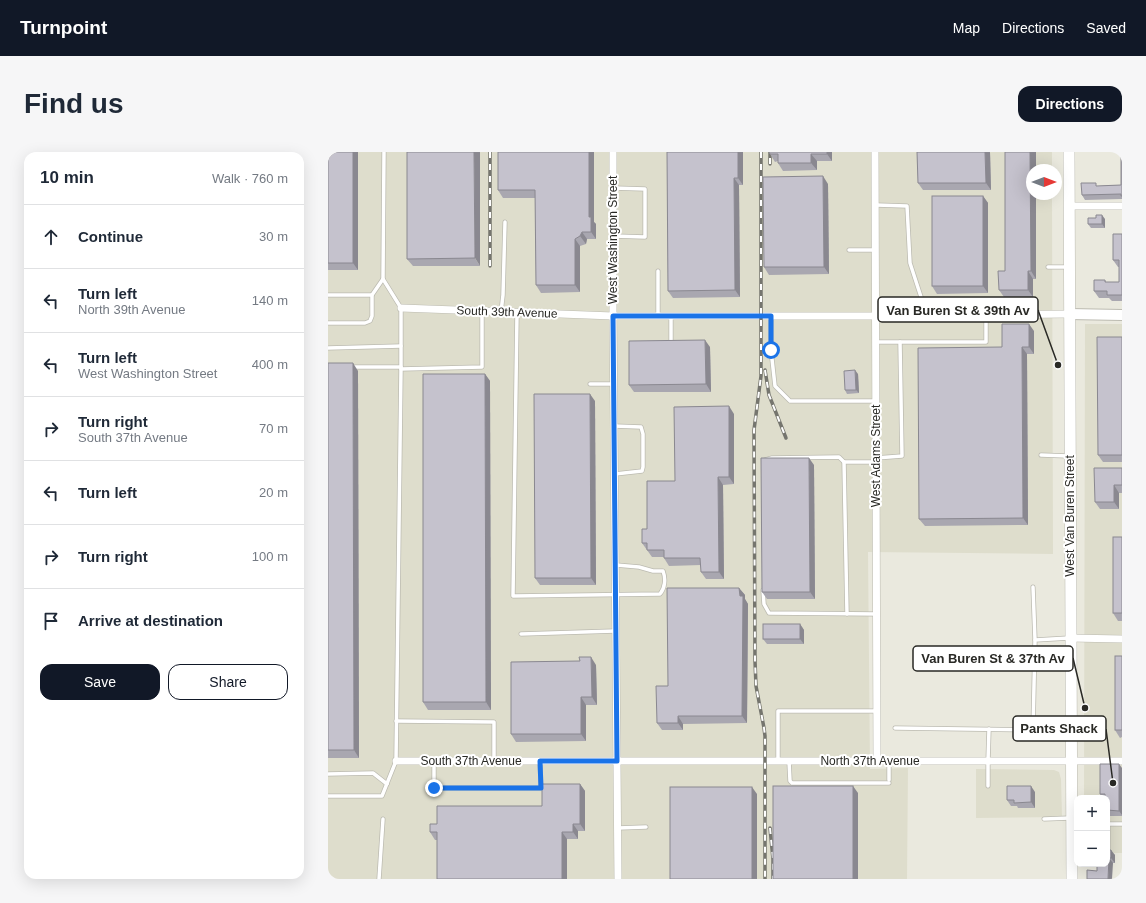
<!DOCTYPE html>
<meta charset="utf-8">
<style>
body{margin:0;font-family:Helvetica,sans-serif;background:#f6f6f7;color:#1f2937}
.controls{position:absolute;right:12px;bottom:12px;display:grid;overflow:hidden;border-radius:8px;box-shadow:0 4px 16px #0002}
.controls button{width:36px;height:36px;display:grid;place-items:center;padding:0;border:0;border-bottom:1px solid #e0e1e3;background:#fff;color:#1f2937;font:20px sans-serif}
.compass{position:absolute;left:698px;top:12px;width:36px;height:36px;border-radius:50%;background:#fff;box-shadow:0 4px 16px #0002;rotate:90deg}
.stop{position:absolute;width:12px;height:12px;margin:-9px;border:3px solid #1a73e8;border-radius:50%;background:#fff}
.stop.end{background:#1a73e8;border-color:#fff;box-shadow:0 1px 4px #0008}
.list{margin:0;padding:0;list-style:none}
h2{display:flex;justify-content:space-between;align-items:center;height:52px;margin:0;padding:0 16px;font-size:17px}
h2 small{font-size:13px;font-weight:400;color:#747a83}
.list li{display:grid;grid-template-columns:26px 1fr auto;gap:12px;align-items:center;box-sizing:border-box;height:64px;padding:0 16px;border-top:1px solid #e0e1e3}
.list b{display:block;font-size:15px;white-space:nowrap}
.list p{margin:0;font-size:13px;white-space:nowrap;color:#747a83}
.list em{font-size:13px;font-style:normal;color:#747a83}
.actions{display:flex;gap:8px;padding:12px 16px}
.actions a{flex:1;padding:9px 0;border:1px solid #111827;border-radius:12px;text-align:center;font-size:14px;color:#111827}
.actions .main{background:#111827;color:#fff}
.icon{flex:none;width:22px;height:22px;fill:none;stroke:currentColor;stroke-width:2;stroke-linecap:round;stroke-linejoin:round}
.map{position:relative;flex:none;width:794px;height:727px;overflow:hidden;border-radius:12px}
header{display:flex;align-items:center;gap:24px;box-sizing:border-box;height:56px;padding:0 20px;background:#111827;color:#fff}
header strong{font-size:19px}
nav{display:flex;gap:22px;margin-inline-start:auto;font-size:14px}
.intro{display:flex;align-items:center;justify-content:space-between;box-sizing:border-box;height:96px;padding:0 24px}
h1{margin:0;font-size:28px}
.button{padding:10px 18px;border-radius:12px;background:#111827;color:#fff;font-size:14px;font-weight:700}
main{display:flex;gap:24px;padding:0 24px}
aside{flex:1;background:#fff;border-radius:12px;box-shadow:0 4px 16px #0002}
.map>svg:first-child{display:block}
.built{fill:#deddcc}
.lines{fill:none;stroke-linecap:round;stroke-linejoin:round}
.lane-casing{stroke:#bcbbb1;stroke-width:5}
.street-casing{stroke:#bcbbb1;stroke-width:8}
.secondary-casing{stroke:#bcbbb1;stroke-width:12}
.primary-casing{stroke:#bcbbb1;stroke-width:12}
.lane{stroke:#fff;stroke-width:3.5}
.street{stroke:#fff;stroke-width:7}
.secondary{stroke:#fff;stroke-width:10}
.primary{stroke:#fff;stroke-width:11}
.rail-casing{stroke:#75756e;stroke-width:3.5}
.rail{stroke:#fff;stroke-width:2;stroke-dasharray:6;stroke-linecap:butt}
.wall{fill:#a9a7b0}
.shaded-wall{fill:#8a8890}
.building{fill:#c5c2cd;stroke:#8a8890}
.route{stroke:#1a73e8;stroke-width:5}
.labels{text-anchor:middle;dominant-baseline:central;stroke-width:4;stroke-linejoin:round;paint-order:stroke}
.street-label{font-size:12px;fill:#292925;stroke:#fff}
.leader{fill:none;stroke:#292925;stroke-width:1.5}
.callout-dot{fill:#292925;stroke:#fff;stroke-width:1.5}
.callout{fill:#fff;stroke:#292925;stroke-width:1.5}
.callout-label{font-size:13px;text-anchor:middle;font-weight:bold;fill:#292925}
</style>
<header>
<strong>Turnpoint</strong>
<nav><a>Map</a><a>Directions</a><a>Saved</a></nav>
</header>
<div class="intro"><h1>Find us</h1><a class="button">Directions</a></div>
<main>
<aside>
<h2>10 min<small>Walk · 760 m</small></h2>
<ul class="list">
<li><svg class="icon" aria-label="ahead" viewBox="0 0 24 24"><path d="M12 20V5M6 11l6-6 6 6"/></svg><div><b>Continue</b></div><em>30 m</em></li>
<li><svg class="icon" aria-label="left" viewBox="0 0 24 24"><path d="M17 20v-9H6M10 6l-5 5 5 5"/></svg><div><b>Turn left</b><p>North 39th Avenue</p></div><em>140 m</em></li>
<li><svg class="icon" aria-label="left" viewBox="0 0 24 24"><path d="M17 20v-9H6M10 6l-5 5 5 5"/></svg><div><b>Turn left</b><p>West Washington Street</p></div><em>400 m</em></li>
<li><svg class="icon" aria-label="right" viewBox="0 0 24 24"><path d="M7 20v-9h11M14 6l5 5-5 5"/></svg><div><b>Turn right</b><p>South 37th Avenue</p></div><em>70 m</em></li>
<li><svg class="icon" aria-label="left" viewBox="0 0 24 24"><path d="M17 20v-9H6M10 6l-5 5 5 5"/></svg><div><b>Turn left</b></div><em>20 m</em></li>
<li><svg class="icon" aria-label="right" viewBox="0 0 24 24"><path d="M7 20v-9h11M14 6l5 5-5 5"/></svg><div><b>Turn right</b></div><em>100 m</em></li>
<li><svg class="icon" aria-label="arrive" viewBox="0 0 24 24"><path d="M6 21V4h12l-3 4 3 4H6"/></svg><div><b>Arrive at destination</b></div></li>
</ul>
<div class="actions"><a class="main">Save</a><a>Share</a></div>
</aside>
<div class="map">
<svg width="794" height="727" viewBox="0 0 794 727">
<rect width="100%" height="100%" fill="#eae9de"/>
<g class="built">
<polygon points="0,0 724,0 724,18 704,18 704,42 724,42 725,402 540,400 542,617 580,616 579,727 0,727"/>
<polygon points="757,172 794,172 794,701 779,701 779,646 756,646"/>
<polygon points="648,617 726,618 731,620 733,627 734,665 648,666"/>
</g>
<g class="lines">
<g class="lane-casing">
<g id="lane">
<polyline points="56,0 55,127 73,156 73,217"/>
<polyline points="285,36 317,37 317,85 285,84"/>
<polyline points="548,53 579,54 582,111 594,148 594,163"/>
<polyline points="521,98 548,98"/>
<polyline points="720,115 741,115"/>
<polyline points="0,143 44,143"/>
<polyline points="173,160 175,143 177,70"/>
<path d="M189,161L185,444L332,442C337,436 338,427 335,419H325L311,415L288,413"/>
<polyline points="330,164 330,119"/>
<polyline points="343,164 343,188"/>
<polyline points="443,164 443,198 447,234 462,249 548,249"/>
<polyline points="0,171 37,171 42,169 44,164 44,143 55,127"/>
<polyline points="548,190 572,190 574,304 548,306"/>
<polyline points="572,190 658,190 658,163"/>
<polyline points="0,196 73,194"/>
<polyline points="23,215 73,215"/>
<polyline points="262,232 286,232"/>
<polyline points="286,274 313,275 315,282 315,315 314,319 287,322"/>
<polyline points="713,303 740,304"/>
<polyline points="437,308 444,306 511,305 516,310 548,310"/>
<polyline points="516,310 519,462"/>
<polyline points="705,435 707,488"/>
<polyline points="435,438 436,452 441,461 549,462"/>
<polyline points="193,482 287,479"/>
<polyline points="68,569 166,570 166,609"/>
<polyline points="567,576 705,578 707,488 741,486"/>
<polyline points="106,609 106,636 213,636 212,609"/>
<polyline points="450,609 450,559 549,559"/>
<polyline points="461,609 462,629 464,631 561,631"/>
<polyline points="0,622 45,621 59,632"/>
<polyline points="561,628 561,609"/>
<polyline points="660,634 660,609 661,577"/>
<polyline points="0,644 54,644 68,609 73,217 154,215 154,159"/>
<polyline points="716,667 742,666"/>
<polyline points="779,671 780,672 794,672"/>
<polyline points="780,672 780,696"/>
<polyline points="290,676 318,675"/>
<polyline points="51,727 55,667"/>
</g>
</g>
<g class="street-casing">
<g id="street">
<polyline points="285,0 285,164 290,727"/>
<polyline points="547,0 549,609"/>
<polyline points="741,54 794,54"/>
<polyline points="73,156 285,164 548,164 741,162"/>
<polyline points="742,486 794,487"/>
<polyline points="68,609 794,609"/>
</g>
</g>
<g class="secondary-casing">
<polyline id="secondary" points="741,162 794,163"/>
</g>
<g class="primary-casing">
<polyline id="primary" points="741,0 744,727"/>
</g>
<use href="#lane" class="lane"/>
<use href="#street" class="street"/>
<use href="#secondary" class="secondary"/>
<use href="#primary" class="primary"/>
<g class="rail-casing">
<g id="rail">
<polyline points="162,0 162,114"/>
<polyline points="433,0 433,224 426,278 427,509 428,534 436,576 437,584 437,727"/>
<polyline points="442,12 442,0"/>
<polyline points="437,218 441,243 458,286"/>
<polyline points="442,676 445,707 445,727"/>
</g>
</g>
<use href="#rail" class="rail"/>
</g>
<g class="wall">
<rect x="0" y="0" width="30" height="118"/>
<polygon points="79,0 152,114 85,114 79,107"/>
<polygon points="170,0 266,0 266,70 268,72 268,87 259,87 258,92 252,94 252,140 213,141 208,133 207,46 175,46 170,38"/>
<polygon points="339,0 415,0 415,33 411,33 412,145 345,146 340,139"/>
<polygon points="504,0 504,9 489,9 489,18 455,19 450,11 450,9 447,10 442,2"/>
<polygon points="589,0 662,0 663,38 595,38 590,31"/>
<polygon points="677,0 708,0 708,18 704,42 708,42 708,127 705,127 705,145 676,145 671,138 677,119"/>
<polygon points="794,0 794,47 757,48 754,43 770,34 793,33"/>
<polygon points="500,32 501,122 441,123 436,115"/>
<polygon points="655,44 660,51 660,141 609,142 604,134"/>
<polygon points="768,66 777,67 777,76 763,76 760,72"/>
<polygon points="794,82 794,149 784,149 781,146 771,146 766,139 777,128 778,130 791,130 791,115 790,115 785,108"/>
<polygon points="706,179 706,202 699,202 700,373 597,374 591,367 674,195"/>
<polygon points="794,185 794,310 775,310 770,303"/>
<polygon points="382,195 383,240 306,240 301,233"/>
<polygon points="0,211 30,219 31,606 0,606"/>
<polygon points="157,222 162,229 163,558 100,558 95,550"/>
<polygon points="530,222 531,241 519,242 517,238"/>
<polygon points="267,249 268,433 212,433 207,426"/>
<polygon points="406,262 406,332 395,333 396,427 378,427 373,420 373,413 341,414 336,406 336,405 324,405 314,391 347,329"/>
<polygon points="486,313 487,447 439,447 434,440"/>
<polygon points="794,316 794,341 791,341 791,357 772,357 767,350"/>
<polygon points="794,385 794,469 790,469 785,461"/>
<polygon points="411,436 417,443 417,447 420,452 419,571 355,572 355,578 334,578 329,571 340,534"/>
<polygon points="472,472 476,478 476,492 439,492 435,487"/>
<polygon points="794,504 794,585 792,586 787,578"/>
<polygon points="268,513 269,553 258,553 258,589 188,590 183,582"/>
<polygon points="794,616 794,664 781,664 779,661 779,646 775,646 772,642"/>
<polygon points="252,632 257,639 257,679 250,679 250,687 239,687 239,727 109,688 107,688 102,680 109,672 214,654"/>
<polygon points="707,640 707,656 690,656 689,654 683,654 679,648"/>
<polygon points="779,698 787,703 787,711 785,711 769,719"/>
</g>
<g class="shaded-wall">
<polygon points="25,0 30,0 30,118 25,111"/>
<polygon points="146,0 152,0 152,114 147,106"/>
<polygon points="261,0 266,0 266,70 268,72 268,87 263,80 261,65"/>
<polygon points="410,0 415,0 415,33 410,26"/>
<polygon points="499,0 504,0 504,9 499,2"/>
<polygon points="657,0 662,0 663,38 658,31"/>
<polygon points="702,0 708,0 708,18 704,18 704,42 708,42 708,127 703,119"/>
<polygon points="483,2 489,9 489,18 483,11"/>
<polygon points="495,24 500,32 501,122 496,115"/>
<polygon points="406,26 411,33 412,145 407,138"/>
<polygon points="655,44 660,51 660,141 655,134"/>
<polygon points="774,63 777,67 777,76 774,72"/>
<polygon points="254,80 259,87 258,92 252,84"/>
<polygon points="247,87 252,94 252,140 247,133"/>
<polygon points="700,119 705,127 705,145 700,138"/>
<polygon points="701,172 706,179 706,202 701,195"/>
<polygon points="377,188 382,195 383,240 378,232"/>
<polygon points="694,195 699,202 700,373 695,366"/>
<polygon points="25,211 30,219 31,606 26,598"/>
<polygon points="527,218 530,222 531,241 528,238"/>
<polygon points="157,222 162,229 163,558 158,550"/>
<polygon points="262,242 267,249 268,433 263,426"/>
<polygon points="401,254 406,262 406,332 401,325"/>
<polygon points="481,306 486,313 487,447 482,440"/>
<polygon points="390,325 395,333 396,427 391,420"/>
<polygon points="786,333 791,341 791,357 786,350"/>
<polygon points="411,436 417,443 417,447 420,452 419,571 414,564"/>
<polygon points="472,472 476,478 476,492 472,487"/>
<polygon points="263,505 268,513 269,553 264,545"/>
<polygon points="253,545 258,553 258,589 253,582"/>
<polygon points="350,564 355,572 355,578 350,571"/>
<polygon points="791,612 794,616 794,663 791,659"/>
<polygon points="252,632 257,639 257,679 252,672"/>
<polygon points="525,634 530,641 530,727 525,727"/>
<polygon points="703,634 707,640 707,656 703,650"/>
<polygon points="424,635 429,642 429,727 424,727"/>
<polygon points="245,672 250,679 250,687 245,680"/>
<polygon points="234,680 239,687 239,727 234,727"/>
<polygon points="783,698 787,703 787,711 783,706"/>
<polygon points="781,706 785,711 784,727 780,727"/>
</g>
<g class="building">
<rect x="0" y="0" width="25" height="111"/>
<polygon points="79,0 146,0 147,106 79,107"/>
<polygon points="170,0 261,0 261,65 263,65 263,80 254,80 252,84 247,87 247,133 208,133 207,38 170,38"/>
<polygon points="339,0 410,0 410,26 406,26 407,138 340,139"/>
<polygon points="441,0 499,0 499,2 483,2 483,11 450,11 450,2 442,2"/>
<polygon points="589,0 657,0 658,31 590,31"/>
<polygon points="677,0 702,0 703,119 700,119 700,138 671,138 670,119 677,119"/>
<polygon points="793,0 794,0 794,44 793,44 793,42 754,43 753,31 768,31 768,34 793,33"/>
<polygon points="495,24 496,115 436,115 435,25"/>
<rect x="604" y="44" width="51" height="90"/>
<polygon points="768,63 774,63 774,72 760,72 760,66 768,66"/>
<polygon points="785,82 794,82 794,143 779,143 779,139 766,139 766,128 777,128 777,130 791,130 791,108 785,108"/>
<polygon points="674,172 701,172 701,195 694,195 695,366 591,367 590,196 674,195"/>
<polygon points="769,185 794,185 794,303 770,303"/>
<polygon points="377,188 378,232 301,233 301,189"/>
<polygon points="0,211 25,211 26,598 0,598"/>
<polygon points="527,218 528,238 517,238 516,219"/>
<polygon points="95,222 157,222 158,550 95,550"/>
<polygon points="206,242 262,242 263,426 207,426"/>
<polygon points="401,254 401,325 390,325 391,420 373,420 372,406 336,406 336,398 319,398 319,391 314,391 314,377 319,377 319,329 347,329 346,255"/>
<polygon points="433,306 481,306 482,440 434,440"/>
<polygon points="766,316 794,316 794,333 786,333 786,350 767,350"/>
<rect x="785" y="385" width="9" height="76"/>
<polygon points="339,436 411,436 412,444 415,444 414,564 350,564 350,571 329,571 328,534 340,534"/>
<rect x="435" y="472" width="37" height="15"/>
<rect x="787" y="504" width="7" height="74"/>
<polygon points="251,505 263,505 264,545 253,545 253,582 183,582 183,510 252,509"/>
<polygon points="772,612 791,612 791,659 779,658 779,646 777,646 777,642 772,642"/>
<polygon points="214,632 252,632 252,672 245,672 245,680 234,680 234,727 109,727 109,680 102,680 102,672 109,672 109,654 214,654"/>
<rect x="445" y="634" width="80" height="93"/>
<polygon points="679,634 703,634 703,650 686,651 686,648 679,648"/>
<rect x="342" y="635" width="82" height="92"/>
<polygon points="779,698 783,698 783,706 781,706 780,727 759,727 759,718 769,719 769,712 779,712"/>
</g>
<g class="lines">
<polyline class="route" points="106,636 213,636 212,609 289,609 285,164 443,164 443,198"/>
</g>
<g class="labels">
<g class="street-label">
<text transform="translate(285 88) rotate(-90)">West Washington Street</text>
<text transform="translate(179 160) rotate(2)">South 39th Avenue</text>
<text transform="translate(548 304) rotate(-90)">West Adams Street</text>
<text transform="translate(742 364) rotate(-90)">West Van Buren Street</text>
<text x="143" y="609">South 37th Avenue</text>
<text x="542" y="609">North 37th Avenue</text>
</g>
</g>
<path class="leader" d="M730 213L710 158M757 556L745 506M785 631L778 577"/>
<g class="callout-dot">
<circle cx="730" cy="213" r="4"/>
<circle cx="757" cy="556" r="4"/>
<circle cx="785" cy="631" r="4"/>
</g>
<g class="callout">
<rect x="550" y="145" width="160" height="25" rx="4"/>
<rect x="585" y="494" width="160" height="25" rx="4"/>
<rect x="685" y="564" width="93" height="25" rx="4"/>
</g>
<g class="callout-label">
<text x="630" y="163">Van Buren St &amp; 39th Av</text>
<text x="665" y="511">Van Buren St &amp; 37th Av</text>
<text x="731" y="581">Pants Shack</text>
</g>
</svg>
<div class="controls">
<button>+</button>
<button>−</button>
</div>
<svg class="compass" viewBox="-18 -18 36 36"><path d="M0-13l5 13h-10z" fill="#e53935"/><path d="M0 13l5-13h-10z" fill="#747a83"/></svg>
<div class="stop" style="left:443px;top:198px"></div>
<div class="stop end" style="left:106px;top:636px"></div>
</div>
</main>
